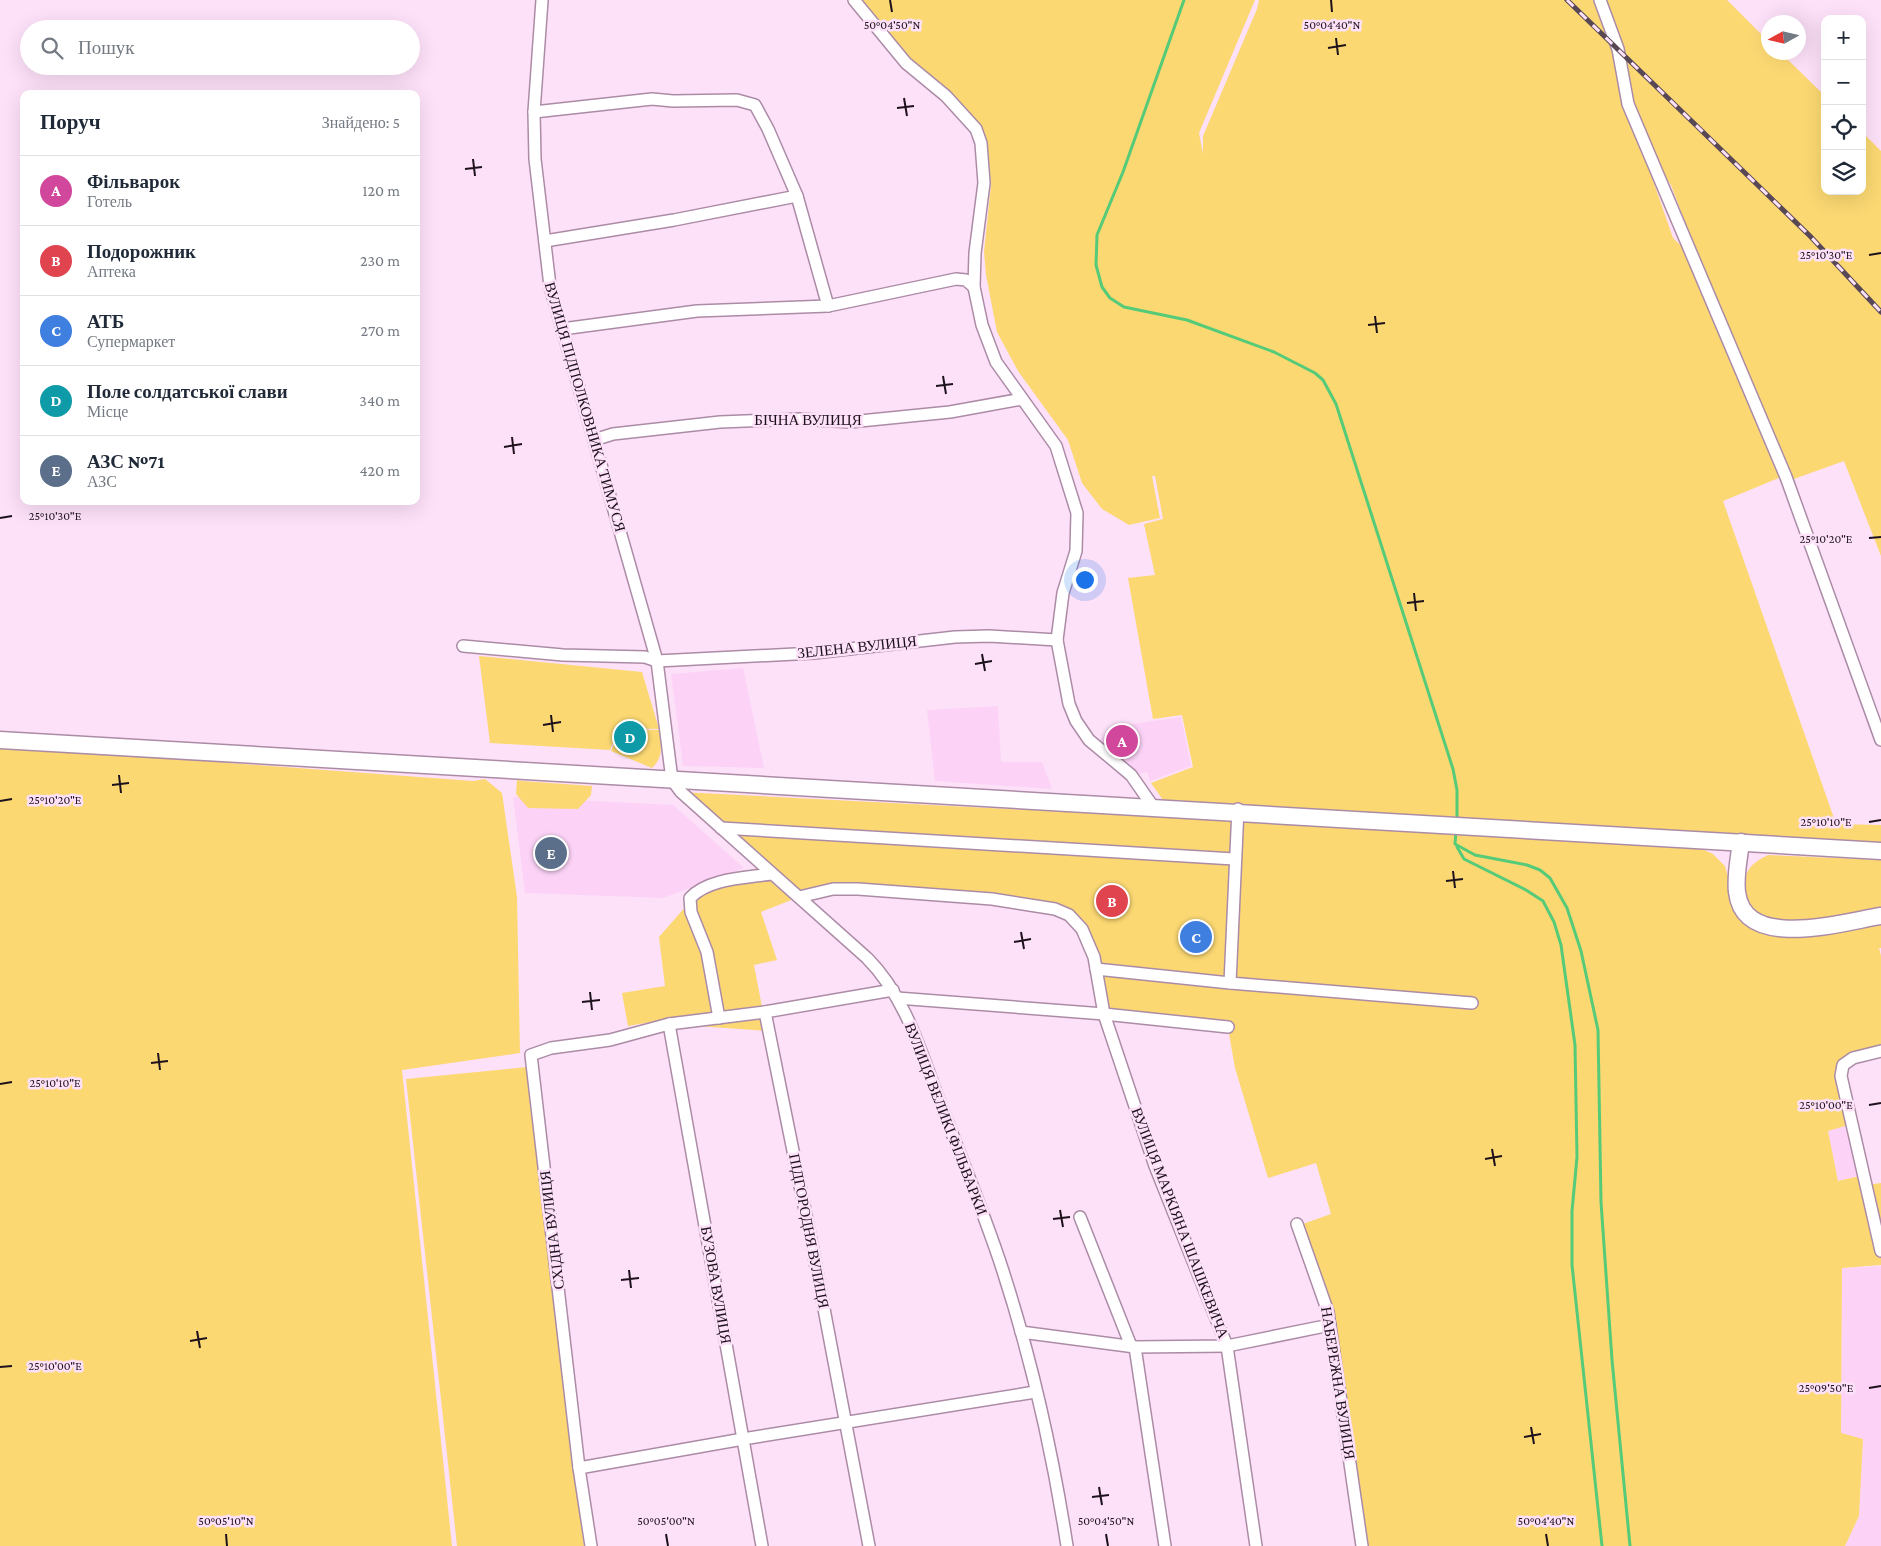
<!DOCTYPE html>
<html lang="uk">
<meta charset="utf-8">
<style>
body{margin:0;font-family:"Crimson Pro",serif;background:#f6f6f7;color:#1f2937}
.controls{position:absolute;right:15px;top:15px;display:grid;overflow:hidden;border-radius:10px;box-shadow:0 5px 20px #0002}
.controls button{width:45px;height:45px;display:grid;place-items:center;padding:0;border:0;border-bottom:1px solid #e0e1e3;background:#fff;color:#1f2937;font:25px sans-serif}
.compass{position:absolute;left:1761px;top:15px;width:45px;height:45px;border-radius:50%;background:#fff;box-shadow:0 5px 20px #0002;rotate:262deg}
.you{position:absolute;left:1084px;top:579px;width:18px;height:18px;margin:-12px;border:4px solid #fff;border-radius:50%;background:#1a73e8;box-shadow:0 0 0 8px #1a73e833}
.badge{display:grid;place-items:center;width:32px;height:32px;border-radius:50%;background:#2563eb;color:#fff;font-size:16px;font-weight:700}
.pin{position:absolute;translate:-50% -50%;border:2px solid #fff;box-shadow:0 1px 5px #0006}
.list{margin:0;padding:0;list-style:none}
h2{display:flex;justify-content:space-between;align-items:center;height:65px;margin:0;padding:0 20px;font-size:21px}
h2 small{font-size:16px;font-weight:400;color:#747a83}
.list li{display:grid;grid-template-columns:32px 1fr auto;gap:15px;align-items:center;box-sizing:border-box;height:70px;padding:0 20px;border-top:1px solid #e0e1e3}
.list b{display:block;font-size:19px;white-space:nowrap}
.list p{margin:0;font-size:16px;white-space:nowrap;color:#747a83}
.list em{font-size:16px;font-style:normal;color:#747a83}
.icon{flex:none;width:28px;height:28px;fill:none;stroke:currentColor;stroke-width:2;stroke-linecap:round;stroke-linejoin:round}
.map{position:relative;flex:none;width:1881px;height:1546px;overflow:hidden}
.search{position:absolute;background:#fff;box-shadow:0 5px 20px #0002;left:20px;top:20px;width:400px;height:55px;display:flex;align-items:center;gap:12px;box-sizing:border-box;padding:0 18px;border-radius:28px;color:#747a83;font-size:19px}
.panel{position:absolute;background:#fff;box-shadow:0 5px 20px #0002;left:20px;top:90px;width:400px;height:415px;border-radius:10px}
.map>svg:first-child{display:block}
.built{fill:#fcd3f7}
.green{fill:#fbd872;fill-rule:evenodd}
.lines{fill:none;stroke-linecap:round;stroke-linejoin:round}
.stream{stroke:#55cb79;stroke-width:3}
.minor-casing{stroke:#ac8ba7;stroke-width:14}
.highway-casing{stroke:#ac8ba7;stroke-width:19}
.minor{stroke:#fff;stroke-width:11}
.highway{stroke:#fff;stroke-width:16}
.rail-casing{stroke:#584856;stroke-width:5}
.rail{stroke:#fde1f9;stroke-width:3;stroke-dasharray:9;stroke-linecap:butt}
.ticks{fill:none;stroke:#1d111c;stroke-width:2}
.labels{text-anchor:middle;dominant-baseline:central;stroke-width:5;stroke-linejoin:round;paint-order:stroke}
.street-label{font-size:15px;fill:#1d111c;stroke:#fde1f9}
.ticks-label{font-size:12px;text-anchor:middle;fill:#1d111c;stroke:#fde1f9;stroke-width:5;stroke-linejoin:round;paint-order:stroke}
</style>
<div class="map">
<svg width="1881" height="1546" viewBox="0 0 1881 1546">
<rect width="100%" height="100%" fill="#fde1f9"/>
<g class="built">
<polygon points="743,668 764,768 683,766 671,674"/>
<polygon points="998,706 1001,762 1042,762 1052,789 935,781 927,710"/>
<polygon points="1181,717 1191,766 1150,781 1147,772 1139,774 1095,745 1112,727"/>
<polygon points="513,797 673,805 744,868 663,898 525,893"/>
<polygon points="1852,1124 1864,1175 1838,1181 1828,1131"/>
<polygon points="1881,1266 1881,1546 1845,1546 1859,1516 1863,1439 1841,1434 1842,1268"/>
</g>
<g class="green">
<path d="M860,0H1255L1199,133L1203,154V136L1257,9L1259,0H1727L1768,41V52L1781,53L1825,96V191H1862V132L1881,151V556L1844,461L1791,480L1781,477L1723,501L1836,824L1881,825V845L1163,800L1151,783L1193,767L1182,715L1153,719L1128,578L1155,575L1144,524L1163,519L1155,476H1152L1160,518L1129,525L1102,509L1082,483L1068,440L1018,371L997,332L986,275L984,252L991,185L987,142L981,126L948,92L909,59ZM1640,143L1671,185L1701,265L1673,238Z"/>
<polygon points="479,656 642,672 659,729 619,728 610,750 490,743"/>
<path d="M620,729L659,730C661,745 664,757 652,768L611,751Z"/>
<polygon points="0,746 473,781 485,779 502,793 517,897 520,1053 402,1070 452,1546 0,1546"/>
<polygon points="517,780 522,781 592,786 591,795 578,809 528,808 516,794"/>
<polygon points="681,792 1243,821 1702,849 1713,854 1725,866 1729,881 1750,924 1881,921 1881,948 1879,948 1881,956 1881,1050 1843,1065 1852,1124 1828,1131 1838,1181 1864,1175 1881,1253 1881,1265 1842,1268 1841,1433 1863,1439 1859,1516 1845,1546 1367,1546 1335,1324 1300,1225 1331,1214 1316,1163 1268,1178 1235,1068 1228,1028 1104,1014 1089,941 1055,909 858,889 799,897 761,912 777,960 754,965 762,1007 769,1031 669,1024 668,1019 628,1026 622,993 665,986 659,937 687,905 707,887 762,866"/>
<path d="M1768,855L1881,860V912L1795,924L1768,921L1746,903C1743,878 1743,867 1768,855Z"/>
<polygon points="527,1067 584,1546 457,1546 406,1079"/>
<polygon points="1881,1183 1881,1249 1867,1185"/>
</g>
<g class="lines">
<g class="stream">
<polyline points="1184,0 1123,172 1097,235 1096,265 1102,287 1110,298 1124,307 1187,320 1274,352 1315,373 1323,380 1336,404 1453,769 1457,790 1457,822"/>
<polyline points="1456,831 1455,844 1475,855 1527,865 1540,870 1550,878 1567,908 1581,951 1598,1030 1601,1202 1612,1360 1630,1546"/>
<polyline points="1457,847 1464,859 1526,890 1543,901 1554,922 1561,945 1575,1045 1577,1157 1572,1211 1572,1265 1602,1546"/>
</g>
<g class="minor-casing">
<g id="minor">
<path d="M542,0L534,112L535,159L550,286L657,661L672,780L681,792L867,958C906,997 921,1053 940,1103C960,1154 981,1206 999,1259C1030,1352 1052,1449 1067,1546"/>
<polyline points="854,0 906,63 946,96 976,129 981,143 984,183 975,253 974,287 982,325 996,362 1056,446 1077,513 1076,551 1063,593 1057,640 1069,704 1076,721 1089,740 1131,775 1154,808"/>
<polyline points="1600,0 1618,49 1628,104 1786,477 1881,740"/>
<polyline points="534,112 652,99 673,101 737,100 755,105 768,129 797,196 828,306"/>
<polyline points="545,241 674,220 797,196"/>
<polyline points="562,329 697,311 828,306 956,279 966,280 974,287"/>
<polyline points="594,440 613,434 720,422 800,419 850,422 950,412 1022,399"/>
<polyline points="463,646 563,655 645,657 657,661 814,653 955,637 989,636 1057,640"/>
<polyline points="1238,809 1230,983 1472,1003"/>
<polyline points="721,828 1234,859"/>
<polyline points="799,897 833,889 858,889 992,899 1055,909 1069,915 1082,929 1094,957 1104,1014 1155,1166 1227,1346 1256,1546"/>
<polyline points="1096,969 1230,983"/>
<polyline points="897,998 1104,1014 1228,1027"/>
<polyline points="765,1012 810,1235 869,1546"/>
<path d="M719,1018L707,952L691,912L690,898C709,878 746,878 771,874"/>
<polyline points="669,1024 762,1546"/>
<polyline points="1881,1051 1853,1058 1843,1065 1841,1076 1881,1251"/>
<polyline points="1080,1217 1131,1346"/>
<polyline points="1297,1224 1328,1312 1362,1546"/>
<polyline points="1021,1332 1135,1347 1227,1346 1330,1325"/>
<polyline points="1135,1347 1165,1546"/>
<polyline points="579,1468 743,1439 1035,1392"/>
<polyline points="591,1546 579,1468 531,1055 551,1048 610,1040 669,1024 765,1012 893,990"/>
</g>
</g>
<g class="highway-casing">
<g id="highway">
<polyline points="0,740 1881,851"/>
<path d="M1741,842C1739,859 1735,875 1737,892C1744,952 1842,922 1881,916"/>
</g>
</g>
<use href="#minor" class="minor"/>
<use href="#highway" class="highway"/>
<g class="rail-casing">
<polyline id="rail" points="1567,0 1810,236 1881,312"/>
</g>
<use href="#rail" class="rail"/>
</g>
<path class="ticks" d="M890,0L892,12M1331,0L1332,12M1336,38L1338,55M1328,48L1346,45M904,98L907,116M897,108L914,106M473,159L475,176M465,169L482,167M1869,255L1881,253M1375,316L1377,333M1368,325L1385,323M943,376L946,394M936,386L953,384M512,437L514,454M504,447L522,444M0,518L12,516M1869,538L1881,537M1414,593L1416,611M1407,603L1424,601M982,654L985,671M975,664L992,661M551,715L553,732M543,725L561,722M119,775L121,793M112,785L129,783M0,801L12,799M1869,822L1881,820M1453,871L1455,888M1446,881L1463,879M1021,932L1024,949M1014,942L1031,939M590,992L592,1010M582,1002L600,1000M158,1053L160,1070M151,1063L168,1061M0,1084L12,1082M1869,1105L1881,1103M1492,1149L1495,1166M1485,1159L1502,1156M1060,1210L1063,1227M1053,1219L1070,1217M629,1270L631,1288M621,1280L639,1278M197,1331L200,1348M190,1341L207,1338M0,1367L12,1366M1869,1388L1881,1386M1531,1427L1534,1444M1524,1437L1541,1434M1099,1487L1102,1505M1092,1497L1109,1495M226,1534L227,1546M666,1534L668,1546M1106,1534L1108,1546M1546,1534L1548,1546"/>
<g class="labels">
<g class="street-label">
<text transform="translate(585 407) rotate(74)">ВУЛИЦЯ ПІДПОЛКОВНИКА ТИМУСЯ</text>
<text x="808" y="420">БІЧНА ВУЛИЦЯ</text>
<text transform="translate(857 647) rotate(-6)">ЗЕЛЕНА ВУЛИЦЯ</text>
<text transform="translate(946 1119) rotate(69)">ВУЛИЦЯ ВЕЛИКІ ФІЛЬВАРКИ</text>
<text transform="translate(1180 1223) rotate(69)">ВУЛИЦЯ МАРКІЯНА ШАШКЕВИЧА</text>
<text transform="translate(552 1230) rotate(-97)">СХІДНА ВУЛИЦЯ</text>
<text transform="translate(809 1231) rotate(79)">ПІДГОРОДНЯ ВУЛИЦЯ</text>
<text transform="translate(716 1285) rotate(80)">БУЗОВА ВУЛИЦЯ</text>
<text transform="translate(1338 1383) rotate(81)">НАБЕРЕЖНА ВУЛИЦЯ</text>
</g>
</g>
<g class="ticks-label">
<text x="892" y="29">50°04'50"N</text>
<text x="1332" y="29">50°04'40"N</text>
<text x="1826" y="259">25°10'30"E</text>
<text x="55" y="520">25°10'30"E</text>
<text x="1826" y="543">25°10'20"E</text>
<text x="55" y="804">25°10'20"E</text>
<text x="1826" y="826">25°10'10"E</text>
<text x="55" y="1087">25°10'10"E</text>
<text x="1826" y="1109">25°10'00"E</text>
<text x="55" y="1370">25°10'00"E</text>
<text x="1826" y="1392">25°09'50"E</text>
<text x="226" y="1525">50°05'10"N</text>
<text x="666" y="1525">50°05'00"N</text>
<text x="1106" y="1525">50°04'50"N</text>
<text x="1546" y="1525">50°04'40"N</text>
</g>
</svg>
<div class="controls">
<button>+</button>
<button>−</button>
<button><svg class="icon" aria-label="locate" viewBox="0 0 24 24"><circle cx="12" cy="12" r="6"/><path d="M12 2v4M12 18v4M2 12h4M18 12h4"/></svg></button>
<button><svg class="icon" aria-label="layers" viewBox="0 0 24 24"><path d="M12 4l9 5-9 5-9-5zM3 14l9 5 9-5"/></svg></button>
</div>
<svg class="compass" viewBox="-18 -18 36 36"><path d="M0-13l5 13h-10z" fill="#e53935"/><path d="M0 13l5-13h-10z" fill="#747a83"/></svg>
<div class="you"></div>
<div class="pin badge" style="left:1122px;top:741px;background:#d1479c">A</div>
<div class="pin badge" style="left:1112px;top:901px;background:#e0444e">B</div>
<div class="pin badge" style="left:1196px;top:937px;background:#3f7fe0">C</div>
<div class="pin badge" style="left:630px;top:737px;background:#0f9aa8">D</div>
<div class="pin badge" style="left:551px;top:853px;background:#5c6f8a">E</div>
<div class="search"><svg class="icon" aria-label="search" viewBox="0 0 24 24"><circle cx="10" cy="10" r="6"/><path d="M15 15l6 6"/></svg>Пошук</div>
<section class="panel">
<h2>Поруч<small>Знайдено: 5</small></h2>
<ul class="list">
<li><span class="badge" style="background:#d1479c">A</span><div><b>Фільварок</b><p>Готель</p></div><em>120 m</em></li>
<li><span class="badge" style="background:#e0444e">B</span><div><b>Подорожник</b><p>Аптека</p></div><em>230 m</em></li>
<li><span class="badge" style="background:#3f7fe0">C</span><div><b>АТБ</b><p>Супермаркет</p></div><em>270 m</em></li>
<li><span class="badge" style="background:#0f9aa8">D</span><div><b>Поле солдатської слави</b><p>Місце</p></div><em>340 m</em></li>
<li><span class="badge" style="background:#5c6f8a">E</span><div><b>АЗС №71</b><p>АЗС</p></div><em>420 m</em></li>
</ul>
</section>
</div>
